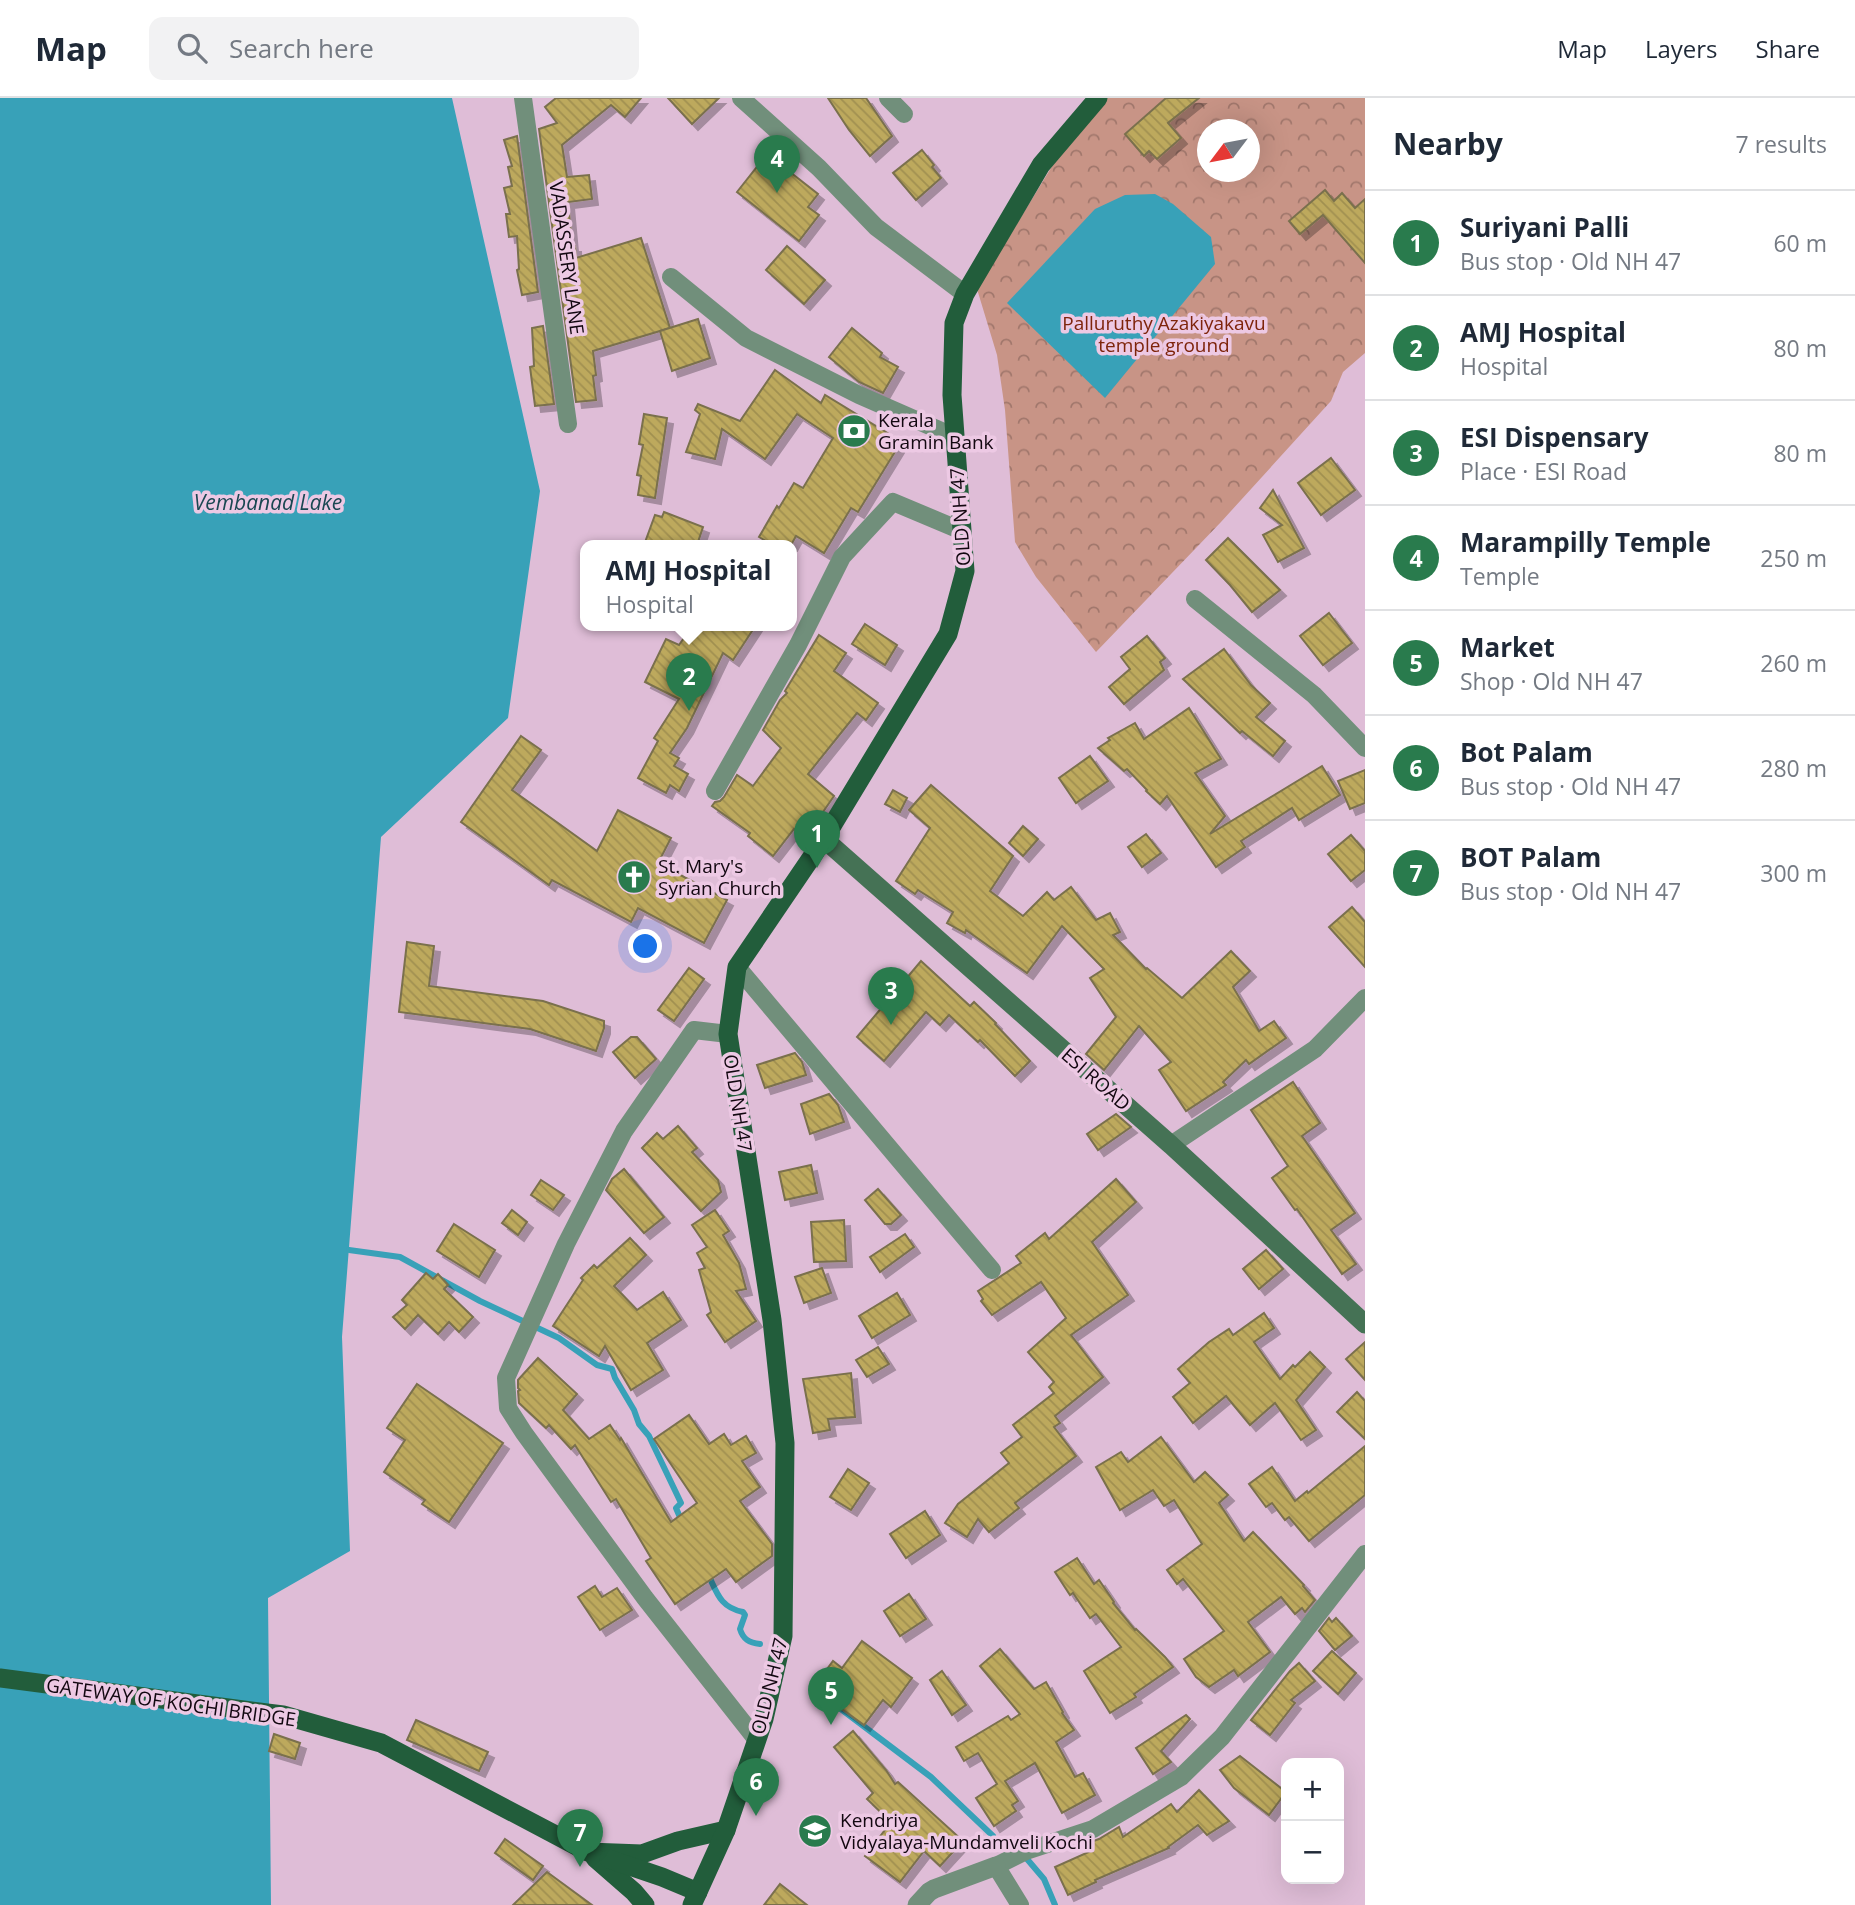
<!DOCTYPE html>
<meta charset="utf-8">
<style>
body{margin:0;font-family:"Open Sans",sans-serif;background:#f2f2f3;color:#1f2937}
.controls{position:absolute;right:21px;bottom:21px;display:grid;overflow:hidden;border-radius:14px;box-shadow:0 7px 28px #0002}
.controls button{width:63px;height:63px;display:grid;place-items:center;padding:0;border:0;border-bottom:2px solid #e0e1e3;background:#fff;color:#1f2937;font:35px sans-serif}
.compass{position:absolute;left:1197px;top:21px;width:63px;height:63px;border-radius:50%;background:#fff;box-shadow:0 7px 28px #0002;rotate:238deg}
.you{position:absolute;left:646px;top:849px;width:24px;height:24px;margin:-18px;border:5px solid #fff;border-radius:50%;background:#1a73e8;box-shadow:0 0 0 10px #1a73e833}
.badge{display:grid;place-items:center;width:46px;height:46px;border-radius:50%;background:#297b4d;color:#fff;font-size:23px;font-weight:700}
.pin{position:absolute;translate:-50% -58px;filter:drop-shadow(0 2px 4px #0008)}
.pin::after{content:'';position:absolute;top:37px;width:24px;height:21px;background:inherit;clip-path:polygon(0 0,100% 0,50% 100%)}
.popup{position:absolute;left:580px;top:442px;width:217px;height:91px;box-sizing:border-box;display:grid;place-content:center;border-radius:14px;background:#fff;filter:drop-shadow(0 2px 5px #0005);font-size:23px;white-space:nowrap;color:#747a83}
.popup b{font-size:26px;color:#1f2937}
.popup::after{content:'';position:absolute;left:50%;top:100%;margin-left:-14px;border:14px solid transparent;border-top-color:#fff}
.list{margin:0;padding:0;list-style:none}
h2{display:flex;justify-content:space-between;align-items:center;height:91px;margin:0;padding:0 28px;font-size:30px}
h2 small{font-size:23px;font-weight:400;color:#747a83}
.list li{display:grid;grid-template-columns:46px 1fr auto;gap:21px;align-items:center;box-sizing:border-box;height:105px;padding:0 28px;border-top:2px solid #e0e1e3}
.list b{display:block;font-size:26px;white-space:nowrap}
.list p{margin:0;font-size:23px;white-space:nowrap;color:#747a83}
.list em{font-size:23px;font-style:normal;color:#747a83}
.icon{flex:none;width:38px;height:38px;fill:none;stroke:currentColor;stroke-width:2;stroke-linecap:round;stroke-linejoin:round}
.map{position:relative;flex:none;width:1365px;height:1807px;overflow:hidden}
header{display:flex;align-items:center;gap:42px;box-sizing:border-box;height:98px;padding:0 35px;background:#fff;border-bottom:2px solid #e0e1e3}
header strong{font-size:33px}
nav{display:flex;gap:38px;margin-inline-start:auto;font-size:24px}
.search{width:490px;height:63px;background:#f2f2f3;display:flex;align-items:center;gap:18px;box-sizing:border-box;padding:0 24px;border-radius:14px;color:#747a83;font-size:26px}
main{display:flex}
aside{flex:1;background:#fff}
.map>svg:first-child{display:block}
.park{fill:url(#park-crowns);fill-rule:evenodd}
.water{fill:#38a1b8}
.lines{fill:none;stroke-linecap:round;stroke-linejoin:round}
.stream{stroke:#38a1b8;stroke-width:6}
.building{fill:url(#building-back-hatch);stroke:#7a704d;stroke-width:2;filter:url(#shadow)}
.minor{stroke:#718f7b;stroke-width:18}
.tertiary{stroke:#718f7b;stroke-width:19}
.secondary{stroke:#457255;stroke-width:19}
.primary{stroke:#225d3b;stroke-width:19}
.labels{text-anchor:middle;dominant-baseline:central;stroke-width:7;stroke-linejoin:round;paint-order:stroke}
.street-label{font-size:19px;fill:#120710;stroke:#edc9e4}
.park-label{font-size:19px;fill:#7e240b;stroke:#edc9e4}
.poi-label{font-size:19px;fill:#120710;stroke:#edc9e4;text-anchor:start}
.water-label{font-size:21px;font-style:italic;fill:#1a4752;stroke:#edc9e4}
</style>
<header>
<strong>Map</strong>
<div class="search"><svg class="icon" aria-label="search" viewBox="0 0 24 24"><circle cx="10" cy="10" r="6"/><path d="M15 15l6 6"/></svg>Search here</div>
<nav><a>Map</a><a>Layers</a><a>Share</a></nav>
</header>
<main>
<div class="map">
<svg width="1365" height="1807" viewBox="0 0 1365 1807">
<defs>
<pattern id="park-crowns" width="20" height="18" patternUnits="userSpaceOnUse" patternTransform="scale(1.75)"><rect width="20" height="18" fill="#c89486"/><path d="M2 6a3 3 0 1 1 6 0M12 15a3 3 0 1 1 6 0" fill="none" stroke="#a1776c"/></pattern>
<pattern id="building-back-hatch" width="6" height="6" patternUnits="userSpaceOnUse" patternTransform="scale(1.75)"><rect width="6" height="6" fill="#bda95d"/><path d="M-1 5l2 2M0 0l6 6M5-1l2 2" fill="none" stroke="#a19050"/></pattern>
<filter id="shadow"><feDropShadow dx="6" dy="6" stdDeviation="0" flood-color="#0004"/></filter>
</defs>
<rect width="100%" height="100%" fill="#dfbdd7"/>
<path class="park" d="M1098,0H1365V255L1343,274L1331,303L1221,424L1096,554L1036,479L1015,444L1005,312L997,257L977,191L1062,52ZM1208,32H1250V74H1208Z"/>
<g class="water">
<polygon points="0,0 452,0 540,393 508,620 381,739 342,1239 350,1453 268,1500 271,1807 0,1807"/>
<polygon points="1155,96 1173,106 1211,139 1215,166 1105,300 1007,205 1095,111 1125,97"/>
</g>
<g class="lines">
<g class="stream">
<polyline points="349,1152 400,1159 480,1203 559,1240 597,1267 612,1271 615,1280 634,1312 639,1326 649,1338 681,1405 676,1410 682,1424"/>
<path d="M707,1474C717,1494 719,1509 743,1514L745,1517L740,1531C743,1541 749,1545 760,1546"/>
<polyline points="813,1590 931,1679 993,1738"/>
<polyline points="1020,1744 1027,1761 1044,1781 1055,1807"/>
</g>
</g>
<g class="building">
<polygon points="556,0 641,0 625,19 611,7 562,47 567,79 589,77 592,101 568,104 572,148 575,148 576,160 641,140 670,230 593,253 596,277 593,278 596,302 576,304 539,31 557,25 545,9"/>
<polygon points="668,0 719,0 692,26"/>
<polygon points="828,0 866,0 892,38 870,58 849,32"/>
<polygon points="1166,0 1199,0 1168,25 1181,40 1157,61 1149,53 1144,58 1125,36"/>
<polygon points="517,38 538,194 522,197 517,172 519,171 517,138 509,139 506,116 510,116 504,90 512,88 508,69 512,68 504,42"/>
<polygon points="922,52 934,67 932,69 941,80 916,102 893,75"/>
<polygon points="767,56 818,96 808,109 819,117 799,143 737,94"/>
<polygon points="1325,92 1334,103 1342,95 1355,110 1365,101 1365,165 1323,117 1300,136 1289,123"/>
<polygon points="787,148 825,182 804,206 766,172"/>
<polygon points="698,221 710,260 672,273 660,233"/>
<polygon points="543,228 554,306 535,308 530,269 534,268 532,230"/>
<polygon points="852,230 882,255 880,259 898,269 883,295 859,284 829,259"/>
<polygon points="775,272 821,305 825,297 899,342 896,347 898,349 858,414 851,410 824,455 796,438 791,447 773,447 759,439 777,408 779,410 794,385 803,390 833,340 797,316 765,361 722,331 715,361 686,354 700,316 695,312 698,306 740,323"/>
<polygon points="644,316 667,320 655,400 638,397 641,378 637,377 643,347 639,346"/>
<polygon points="1331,360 1355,392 1321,417 1298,385"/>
<polygon points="1273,392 1304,450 1278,464 1263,437 1282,427 1260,410"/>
<polygon points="664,414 703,429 697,447 644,447 655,417 662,419"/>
<polygon points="1228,440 1280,492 1252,514 1230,487 1206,462"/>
<polygon points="1329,515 1352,545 1323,567 1300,538"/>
<polygon points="865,526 897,547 885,567 852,546"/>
<polygon points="693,527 756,527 733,562 723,555 687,630 670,655 679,660 674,668 688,676 679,693 670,687 666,695 638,680 658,643 654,640 679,601 645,584 666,541 679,547"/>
<polygon points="819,537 846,555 834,573 878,605 866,622 857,615 808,676 834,698 805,740 794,731 773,758 748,738 750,735 712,708 715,704 720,703 724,699 737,677 753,688 781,650 763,632 780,602 787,595 785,593"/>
<polygon points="1147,538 1165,560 1160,564 1164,572 1124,606 1109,589 1130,571 1121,559"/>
<polygon points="1224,551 1251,587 1270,605 1256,619 1285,643 1273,658 1242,633 1240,635 1183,581"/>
<polygon points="1189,610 1221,661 1195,675 1225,718 1210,736 1322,668 1340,697 1299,722 1292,710 1241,743 1245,749 1216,769 1167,698 1160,706 1146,693 1147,692 1127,671 1124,673 1098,650 1110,642 1108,640 1135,625 1144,641"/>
<polygon points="521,638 541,652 512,692 597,753 618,712 671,740 658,765 727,802 704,845 638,810 631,824 552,782 549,787 461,724"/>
<polygon points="1090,658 1108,683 1076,705 1059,680"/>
<polygon points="1365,672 1365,705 1350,711 1338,683"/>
<polygon points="931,687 1013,758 990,793 1023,818 1047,794 1054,802 1071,789 1096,822 1110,815 1120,834 1113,837 1146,871 1147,870 1182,900 1231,853 1250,873 1233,889 1259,933 1274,923 1286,940 1249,966 1246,962 1223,984 1226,987 1186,1013 1159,972 1171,964 1139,928 1104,972 1086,956 1116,919 1090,880 1104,871 1062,828 1027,875 966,832 965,835 947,825 953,814 918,792 915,796 896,783 930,730 909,712"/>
<polygon points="893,692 907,700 900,714 885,706"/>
<polygon points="1023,728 1038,741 1023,758 1009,745"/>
<polygon points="1146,736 1161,755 1142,769 1128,749"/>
<polygon points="1351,737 1365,753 1365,772 1351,783 1328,756"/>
<polygon points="1352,809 1365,824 1365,869 1329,829"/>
<polygon points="407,844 434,848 429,888 543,903 604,923 604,930 596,953 530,931 399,914"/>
<polygon points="921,863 970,908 974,904 996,925 995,926 1030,963 1015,978 980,942 978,944 949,917 940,927 926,914 884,963 857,939"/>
<polygon points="689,870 704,881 674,923 658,912"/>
<polygon points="631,939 637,939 656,961 635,980 613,954"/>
<polygon points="795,955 802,964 806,977 765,990 757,967"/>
<polygon points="1293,984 1320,1025 1302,1038 1355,1115 1331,1132 1356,1166 1342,1176 1297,1111 1295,1112 1272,1080 1288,1068 1251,1012"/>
<polygon points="829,996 838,1007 844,1024 810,1036 801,1006"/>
<polygon points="1116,1016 1131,1029 1098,1052 1087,1036"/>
<polygon points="678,1028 697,1050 692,1054 718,1082 721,1094 701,1113 642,1050 657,1035 663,1041"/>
<polygon points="811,1067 817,1095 785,1102 779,1074"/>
<polygon points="624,1071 664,1119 644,1135 606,1092 612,1081"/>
<polygon points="1116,1081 1136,1104 1092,1144 1128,1197 1071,1237 1103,1279 1055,1318 1060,1325 1054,1329 1076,1358 1015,1405 1019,1410 989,1434 978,1421 967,1439 945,1425 958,1406 1009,1365 1001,1355 1022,1339 1013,1327 1054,1295 1049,1289 1054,1284 1028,1254 1066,1220 1041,1184 992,1217 981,1203 983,1201 978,1193 1021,1165 1016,1158 1045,1135 1049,1141"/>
<polygon points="541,1082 564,1097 553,1112 531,1097"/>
<polygon points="878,1091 901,1117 891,1126 885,1126 865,1102"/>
<polygon points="512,1112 527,1124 518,1137 502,1125"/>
<polygon points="715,1112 729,1133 723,1137 739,1165 746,1191 736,1193 756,1223 725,1244 707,1217 711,1214 699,1172 705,1170 697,1155 707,1149 692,1127"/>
<polygon points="844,1122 846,1163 814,1164 811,1124"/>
<polygon points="454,1126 495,1152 479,1179 437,1153"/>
<polygon points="905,1136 914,1149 880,1174 870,1159"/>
<polygon points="630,1140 646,1157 614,1188 637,1212 663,1194 681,1222 647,1245 663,1272 631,1292 605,1248 599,1258 553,1228 583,1182 581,1180 594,1167 597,1170"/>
<polygon points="1266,1152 1283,1171 1259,1191 1243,1171"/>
<polygon points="822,1170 831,1195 804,1205 795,1179"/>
<polygon points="426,1175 433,1181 438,1176 448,1187 444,1191 473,1219 459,1234 449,1224 438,1236 418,1217 405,1231 393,1219 407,1207 402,1202"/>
<polygon points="897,1195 910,1217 872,1240 859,1218"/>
<polygon points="1264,1215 1274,1230 1254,1244 1280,1281 1293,1267 1295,1269 1310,1254 1325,1269 1296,1302 1316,1332 1301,1342 1275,1305 1250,1327 1226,1298 1193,1325 1173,1299 1190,1285 1178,1271 1209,1244 1229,1231 1233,1237"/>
<polygon points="1365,1244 1365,1282 1346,1261"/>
<polygon points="878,1249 889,1266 867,1279 856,1262"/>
<polygon points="538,1260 577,1296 563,1312 589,1341 610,1327 620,1342 621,1340 671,1424 697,1405 654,1341 689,1317 709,1346 724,1336 731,1347 746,1338 756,1355 742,1363 760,1389 740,1403 772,1446 772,1458 736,1484 726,1471 675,1506 646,1463 651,1460 616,1401 611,1404 575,1347 571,1351 549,1327 546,1330 519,1305 518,1293 520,1292 518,1290 518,1282"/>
<polygon points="851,1275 855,1319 828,1321 830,1332 813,1335 803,1281"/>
<polygon points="417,1286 503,1345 449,1424 422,1406 425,1402 384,1374 405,1342 387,1330"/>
<polygon points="1357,1294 1365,1303 1365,1341 1337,1314"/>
<polygon points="1161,1339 1194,1384 1205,1374 1228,1397 1219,1405 1244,1443 1253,1434 1304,1487 1303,1488 1315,1502 1305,1514 1302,1510 1295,1516 1281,1499 1248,1524 1270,1554 1238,1578 1234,1572 1209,1589 1196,1579 1184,1561 1224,1533 1183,1481 1177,1486 1167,1472 1202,1446 1174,1402 1164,1408 1153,1392 1120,1412 1096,1369 1121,1354 1128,1364"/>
<polygon points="1365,1348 1365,1397 1309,1443 1289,1419 1285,1422 1272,1405 1266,1409 1249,1386 1272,1369 1295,1403 1307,1393 1308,1395"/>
<polygon points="848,1371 869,1385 851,1412 830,1399"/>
<polygon points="925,1413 940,1437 906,1460 890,1436"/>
<polygon points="1077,1460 1094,1486 1099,1482 1114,1504 1113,1505 1135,1532 1136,1531 1165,1559 1173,1569 1134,1596 1136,1599 1110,1615 1084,1573 1121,1549 1096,1516 1090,1520 1073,1495 1070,1497 1055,1474"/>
<polygon points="595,1488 602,1499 617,1490 632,1512 600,1532 578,1499"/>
<polygon points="909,1496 926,1521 900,1538 884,1513"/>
<polygon points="1329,1520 1332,1524 1336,1520 1352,1538 1335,1552 1319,1533"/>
<polygon points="862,1543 912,1580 891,1609 883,1602 864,1627 813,1590 833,1563 842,1570"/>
<polygon points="1000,1551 1034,1591 1046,1584 1063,1614 1062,1615 1074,1632 1056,1644 1075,1679 1083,1675 1095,1697 1062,1715 1035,1665 1005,1683 1018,1703 1012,1707 1016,1713 994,1728 976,1700 997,1686 978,1655 964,1663 956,1649 1008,1618 1011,1622 1020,1616 980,1568"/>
<polygon points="1332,1553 1356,1575 1338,1596 1313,1573"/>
<polygon points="1299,1565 1315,1583 1291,1602 1295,1605 1270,1637 1251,1622 1290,1573"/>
<polygon points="942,1573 966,1607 952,1617 930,1582"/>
<polygon points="1186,1617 1190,1621 1161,1653 1171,1664 1153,1676 1136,1650"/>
<polygon points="416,1622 488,1654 479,1673 407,1642"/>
<polygon points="853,1633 886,1672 895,1686 898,1684 963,1743 940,1768 924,1753 900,1784 865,1758 891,1724 867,1701 873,1695 834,1649"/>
<polygon points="274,1636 300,1645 295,1661 269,1653"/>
<polygon points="1240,1658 1286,1694 1269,1717 1234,1690 1220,1672"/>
<polygon points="1199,1692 1229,1723 1207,1737 1198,1727 1168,1749 1169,1750 1095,1782 1096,1784 1068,1797 1055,1769 1091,1753 1088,1745 1099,1741 1119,1729 1123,1739 1171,1706 1177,1714"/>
<polygon points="505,1741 543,1768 533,1782 495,1755"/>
<polygon points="547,1774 592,1807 513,1807"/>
<polygon points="780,1786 807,1807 764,1807"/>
</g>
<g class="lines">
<g class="minor">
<polyline points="523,0 568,326"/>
<polyline points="741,0 819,70 876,129 965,196"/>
<polyline points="888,0 904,16"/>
<polyline points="671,179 746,240 859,297 955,339"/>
<polyline points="1195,501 1314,597 1365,650"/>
<polyline points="715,693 798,547 842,459 893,404 962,433"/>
<polyline points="737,869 992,1172"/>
<polyline points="728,936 694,932 624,1033 566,1146 506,1280 508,1310 524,1335 645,1500 756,1641"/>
<polyline points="1171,1047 1315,951 1365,900"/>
<polyline points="1020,1807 996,1768 1026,1753 1093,1731 1181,1679 1222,1639 1365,1456"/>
</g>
<polyline class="tertiary" points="917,1807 929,1794 934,1791 996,1768"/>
<polyline class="secondary" points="824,741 1171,1047 1365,1226"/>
<g class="primary">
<polyline points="0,1580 283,1617 381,1645 588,1754 642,1756 678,1743 726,1732"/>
<polyline points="595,1760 634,1794 645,1807"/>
<polyline points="609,1761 662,1779 698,1794"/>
<polyline points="692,1807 726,1732 764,1621 783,1538 785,1345 772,1222 728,936 737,869 824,741 948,536 965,473 952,297 954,225 965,196 1041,67 1098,0"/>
</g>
</g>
<defs>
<g id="bank-disc" transform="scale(1.75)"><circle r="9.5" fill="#297b4d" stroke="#edc9e4"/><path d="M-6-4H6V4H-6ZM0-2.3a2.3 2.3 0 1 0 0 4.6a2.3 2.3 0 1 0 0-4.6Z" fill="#fff"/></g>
<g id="church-disc" transform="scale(1.75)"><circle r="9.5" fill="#297b4d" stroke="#edc9e4"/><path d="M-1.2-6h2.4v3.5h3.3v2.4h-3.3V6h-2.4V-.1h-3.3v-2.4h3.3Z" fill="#fff"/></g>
<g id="school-disc" transform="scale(1.75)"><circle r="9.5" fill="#297b4d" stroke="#edc9e4"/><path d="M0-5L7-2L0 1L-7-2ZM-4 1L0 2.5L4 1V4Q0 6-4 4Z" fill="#fff"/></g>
</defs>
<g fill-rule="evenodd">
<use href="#bank-disc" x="854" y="333"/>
<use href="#church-disc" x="634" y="779"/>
<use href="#school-disc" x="815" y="1733"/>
</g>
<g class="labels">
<g class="street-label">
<text transform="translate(567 160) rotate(82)">VADASSERY LANE</text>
<text transform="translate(960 419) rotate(-94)">OLD NH 47</text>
<text transform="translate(1096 981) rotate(41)">ESI ROAD</text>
<text transform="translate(738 1005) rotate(81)">OLD NH 47</text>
<text transform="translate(769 1588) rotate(-76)">OLD NH 47</text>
<text transform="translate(171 1604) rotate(8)">GATEWAY OF KOCHI BRIDGE</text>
</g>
<g class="park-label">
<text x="1164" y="225">Palluruthy Azakiyakavu<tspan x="1164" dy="22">temple ground</tspan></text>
</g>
<g class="poi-label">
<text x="878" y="322">Kerala<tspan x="878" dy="22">Gramin Bank</tspan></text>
<text x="658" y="768">St. Mary's<tspan x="658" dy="22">Syrian Church</tspan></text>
<text x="840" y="1722">Kendriya<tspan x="840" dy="22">Vidyalaya-Mundamveli Kochi</tspan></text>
</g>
<g class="water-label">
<text x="268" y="404">Vembanad Lake</text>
</g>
</g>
</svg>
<div class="controls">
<button>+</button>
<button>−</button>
</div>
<svg class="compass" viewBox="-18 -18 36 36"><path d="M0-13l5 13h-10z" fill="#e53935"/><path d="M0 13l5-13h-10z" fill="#747a83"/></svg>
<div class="you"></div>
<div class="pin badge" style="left:817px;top:770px">1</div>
<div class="pin badge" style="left:689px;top:613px">2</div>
<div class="popup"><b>AMJ Hospital</b>Hospital</div>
<div class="pin badge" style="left:891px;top:927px">3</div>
<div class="pin badge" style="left:777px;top:95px">4</div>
<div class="pin badge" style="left:831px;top:1627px">5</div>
<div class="pin badge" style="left:756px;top:1718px">6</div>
<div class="pin badge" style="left:580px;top:1769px">7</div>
</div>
<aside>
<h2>Nearby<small>7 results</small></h2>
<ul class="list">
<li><span class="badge">1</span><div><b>Suriyani Palli</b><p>Bus stop · Old NH 47</p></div><em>60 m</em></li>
<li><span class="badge">2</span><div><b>AMJ Hospital</b><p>Hospital</p></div><em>80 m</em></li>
<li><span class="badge">3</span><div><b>ESI Dispensary</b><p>Place · ESI Road</p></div><em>80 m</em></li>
<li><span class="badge">4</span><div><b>Marampilly Temple</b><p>Temple</p></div><em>250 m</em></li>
<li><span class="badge">5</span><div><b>Market</b><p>Shop · Old NH 47</p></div><em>260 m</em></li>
<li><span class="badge">6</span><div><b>Bot Palam</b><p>Bus stop · Old NH 47</p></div><em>280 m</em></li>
<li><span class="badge">7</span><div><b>BOT Palam</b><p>Bus stop · Old NH 47</p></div><em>300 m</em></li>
</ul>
</aside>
</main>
